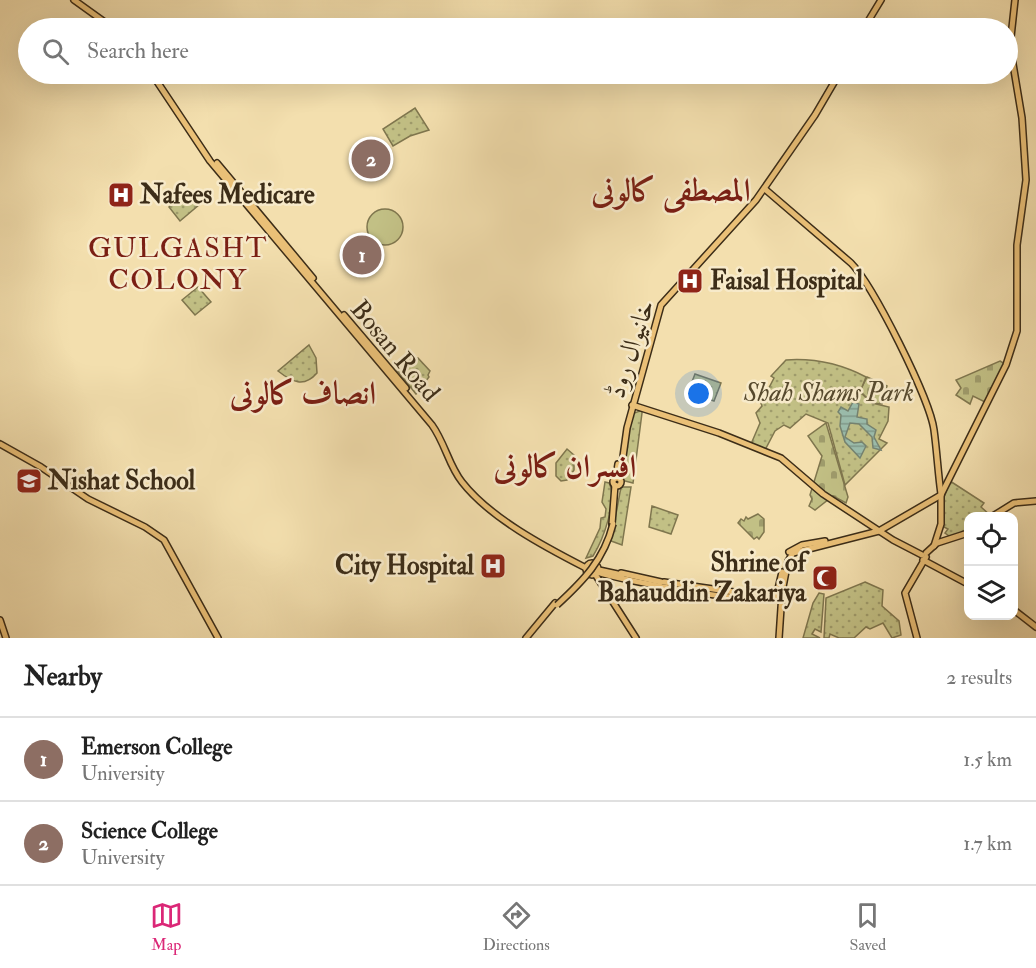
<!DOCTYPE html>
<meta charset="utf-8">
<style>
body{margin:0;font-family:"IM FELL Double Pica",Amiri,serif;background:#f6f6f6;color:#222}
.controls{position:absolute;right:18px;bottom:18px;display:grid;overflow:hidden;border-radius:12px;box-shadow:0 6px 24px #0002}
.controls button{width:54px;height:54px;display:grid;place-items:center;padding:0;border:0;border-bottom:2px solid #e0e0e0;background:#fff;color:#222;font:30px sans-serif}
.you{position:absolute;left:699px;top:394px;width:21px;height:21px;margin:-15px;border:4px solid #fff;border-radius:50%;background:#1a73e8;box-shadow:0 0 0 9px #1a73e833}
.badge{display:grid;place-items:center;width:39px;height:39px;border-radius:50%;background:#db2777;color:#fff;font-size:20px;font-weight:700}
.pin{position:absolute;translate:-50% -50%;border:3px solid #fff;box-shadow:0 2px 6px #0006}
.list{margin:0;padding:0;list-style:none}
h2{display:flex;justify-content:space-between;align-items:center;height:78px;margin:0;padding:0 24px;font-size:26px}
h2 small{font-size:20px;font-weight:400;color:#767676}
.list li{display:grid;grid-template-columns:39px 1fr auto;gap:18px;align-items:center;box-sizing:border-box;height:84px;padding:0 24px;border-top:2px solid #e0e0e0}
.list b{display:block;font-size:22px;white-space:nowrap}
.list p{margin:0;font-size:20px;white-space:nowrap;color:#767676}
.list em{font-size:20px;font-style:normal;color:#767676}
.icon{flex:none;width:33px;height:33px;fill:none;stroke:currentColor;stroke-width:2;stroke-linecap:round;stroke-linejoin:round}
.map{position:relative;flex:none;width:1036px;height:638px;overflow:hidden}
.search{position:absolute;background:#fff;box-shadow:0 6px 24px #0002;left:18px;right:18px;top:18px;height:66px;display:flex;align-items:center;gap:15px;box-sizing:border-box;padding:0 21px;border-radius:33px;color:#767676;font-size:22px}
.sheet{height:246px;background:#fff}
nav{display:flex;justify-content:space-around;align-items:center;box-sizing:border-box;height:84px;border-top:2px solid #e0e0e0;background:#fff;font-size:16px;color:#767676}
nav a{display:grid;justify-items:center;gap:3px}
nav .on{color:#db2777}
.map>svg:first-child{display:block}
.grass{fill:#c2c085;stroke:#7f764e;stroke-width:1.5}
.cemetery{fill:url(#cemetery-stones);stroke:#7f764e;stroke-width:1.5}
.park{fill:url(#park-dots);stroke:#7f764e;stroke-width:1.5}
.water{fill:url(#water-rules);stroke:#758371;stroke-width:1.5}
.lines{fill:none;stroke-linecap:round;stroke-linejoin:round}
.major-casing{stroke:#3c2d18;stroke-width:8}
.major{stroke:#eac077;stroke-width:5}
.major-bridge-casing{stroke:#3c2d18;stroke-width:8;stroke-linecap:butt}
.major-bridge{stroke:#eac077;stroke-width:5}
.labels{text-anchor:middle;dominant-baseline:central;stroke-width:5;stroke-linejoin:round;paint-order:stroke}
.poi-label{font-size:26px;font-weight:bold;fill:#3c2d18;stroke:#f7eaca;text-anchor:start}
.street-label{font-size:26px;fill:#3c2d18;stroke:#f7eaca}
.park-label{font-size:26px;font-style:italic;fill:#574a2e;stroke:#f7eaca}
.quarter-label{font-size:28px;letter-spacing:1.5px;fill:#7a1f14;stroke:#f7eaca}
.district-label{font-size:32px;font-weight:bold;fill:#7a1f14;stroke:#f7eaca}
</style>
<div class="map">
<svg width="1036" height="638" viewBox="0 0 1036 638">
<defs>
<pattern id="cemetery-stones" width="16" height="16" patternUnits="userSpaceOnUse" patternTransform="scale(1.5)"><rect width="16" height="16" fill="#c2c085"/><path d="M2 7V4a2 2 0 0 1 4 0v3zM10 15v-3a2 2 0 0 1 4 0v3z" fill="#9f9c6c"/></pattern>
<pattern id="park-dots" width="8" height="8" patternUnits="userSpaceOnUse" patternTransform="scale(1.5)"><rect width="8" height="8" fill="#c2c085"/><path d="M2 2h.1M6 6h.1" fill="none" stroke="#9f9c6c" stroke-width="1.8" stroke-linecap="round"/></pattern>
<pattern id="water-rules" width="6" height="5" patternUnits="userSpaceOnUse" patternTransform="scale(1.5)"><rect width="6" height="5" fill="#9bbdac"/><path d="M0 2.5h6" fill="none" stroke="#809a8b"/></pattern>
</defs>
<rect width="100%" height="100%" fill="#f3dfae"/>
<filter id="stains"><feTurbulence type="fractalNoise" baseFrequency=".00333" numOctaves="4"/><feColorMatrix values="0 0 0 0 .2 0 0 0 0 .09 0 0 0 0 .02 0 0 0 .5 -.17"/></filter>
<radialGradient id="worn" r=".72"><stop offset=".6" stop-color="#630" stop-opacity="0"/><stop offset="1" stop-color="#630" stop-opacity=".3"/></radialGradient>
<circle class="grass" cx="385" cy="227" r="18"/>
<g class="cemetery">
<polygon points="1000,361 1005,364 985,402 973,396 970,404 956,395 961,388 956,380"/>
<polygon points="867,377 887,386 882,404 872,403 860,391"/>
<polygon points="826,423 848,497 846,503 833,496 815,510 809,506 812,499 810,495 822,456 808,436"/>
<polygon points="758,514 764,519 764,532 759,539 757,537 754,539 738,523 741,519 744,521 746,517 748,519"/>
</g>
<g class="park">
<polygon points="415,108 429,130 410,136 393,146 383,129"/>
<polygon points="181,191 200,204 180,221 169,207"/>
<polygon points="198,287 211,302 195,315 182,300"/>
<path d="M309,345L316,358L317,373C304,388 292,382 278,371Z"/>
<polygon points="418,358 430,371 428,375 429,377 416,394 397,370 411,359"/>
<path d="M786,360C814,358 841,364 866,377L860,392L872,403L889,407L888,421L879,439L887,443L845,485L828,423L806,414L790,428L784,425L775,431L765,450L751,444L760,423L756,413L762,406L761,403L774,378L771,376Z"/>
<polygon points="695,374 721,383 714,401 688,392"/>
<polygon points="642,410 642,413 633,483 621,480 632,414"/>
<polygon points="567,449 574,455 574,470 567,480 561,481 556,476 556,463"/>
<polygon points="950,481 984,503 981,507 990,515 968,516 968,530 952,538 945,533 948,529 942,526 942,503"/>
<path d="M605,482L609,483C618,500 603,540 593,556L586,558L600,528L601,518L605,517L606,509L602,502Z"/>
<polygon points="621,487 631,487 622,545 611,541"/>
<polygon points="652,506 678,515 671,534 649,527"/>
<polygon points="865,582 883,590 882,606 899,621 901,635 892,638 883,623 870,629 866,627 854,638 839,638 830,634 829,638 824,638 826,598"/>
<polygon points="819,593 824,594 821,632 815,629 812,634 820,638 803,638 813,603"/>
</g>
<polygon class="water" points="853,402 859,404 857,417 867,419 867,424 876,430 874,437 881,450 873,448 872,437 859,424 850,423 845,437 854,443 862,442 866,446 860,458 845,442 840,426 841,415 838,412 841,407 848,411"/>
<g class="lines">
<g class="major-casing">
<g id="major">
<polyline points="74,0 113,28"/>
<polyline points="864,28 881,0"/>
<path d="M152,74L210,161L432,425C445,443 449,466 462,482C490,518 545,547 586,568"/>
<polyline points="217,163 313,278"/>
<path d="M766,190L851,263C873,285 930,399 934,430C937,452 938,473 941,494"/>
<polyline points="344,315 406,388"/>
<polyline points="632,405 719,433 781,458 823,494 893,540 922,555"/>
<polyline points="0,444 41,467 88,499 145,527 164,540 218,638"/>
<polyline points="616,477 618,464"/>
<circle cx="617" cy="482" r="4"/>
<polyline points="620,478 627,428 661,305 756,200 815,115 839,74"/>
<polyline points="993,516 1014,503 1036,501"/>
<polyline points="612,524 615,485"/>
<polyline points="934,546 941,524 941,495 1006,365 1017,331 1017,245 1026,180 1022,118 1010,46 1015,0"/>
<polyline points="789,552 802,545 825,541"/>
<polyline points="926,553 937,543 968,533"/>
<polyline points="923,560 968,584"/>
<circle cx="592" cy="569" r="6"/>
<polyline points="599,570 622,575"/>
<path d="M597,572C626,581 754,607 778,595"/>
<polyline points="621,573 661,582"/>
<polyline points="595,574 636,638"/>
<polyline points="664,582 734,592 776,593"/>
<polyline points="778,589 782,572"/>
<polyline points="782,592 788,561 793,553 879,531 941,495"/>
<polyline points="1014,610 1036,627"/>
<polyline points="0,620 6,638"/>
<polyline points="526,638 555,603"/>
<polyline points="779,638 782,593"/>
<polyline points="917,638 905,593 926,557"/>
</g>
</g>
<use href="#major" class="major"/>
<g class="major-bridge-casing">
<path id="major-bridge" d="M557,605C583,581 604,560 613,524"/>
</g>
<use href="#major-bridge" class="major-bridge"/>
</g>
<defs>
<g id="hospital-square" transform="scale(1.35)"><rect x="-9" y="-9" width="18" height="18" rx="4" fill="#8f2418" stroke="#f7eaca"/><path d="M-5-5h3v3.5h4V-5h3V5h-3V1.5h-4V5h-3Z" fill="#fff"/></g>
<g id="university-square" transform="scale(1.35)"><rect x="-9" y="-9" width="18" height="18" rx="4" fill="#8f2418" stroke="#f7eaca"/><path d="M0-5L7-2L0 1L-7-2ZM-4 1L0 2.5L4 1V4Q0 6-4 4Z" fill="#fff"/></g>
<g id="mosque-square" transform="scale(1.35)"><rect x="-9" y="-9" width="18" height="18" rx="4" fill="#8f2418" stroke="#f7eaca"/><path d="M3.5-4.9A6 6 0 1 0 3.5 4.9A5 5 0 1 1 3.5-4.9Z" fill="#fff"/></g>
</defs>
<g fill-rule="evenodd">
<use href="#hospital-square" x="121" y="195"/>
<use href="#hospital-square" x="690" y="281"/>
<use href="#university-square" x="29" y="481"/>
<use href="#hospital-square" x="493" y="566"/>
<use href="#mosque-square" x="825" y="578"/>
</g>
<g class="labels">
<g class="poi-label">
<text x="140" y="195">Nafees Medicare</text>
<text x="710" y="281">Faisal Hospital</text>
<text x="48" y="481">Nishat School</text>
<text x="806" y="563" text-anchor="end">Shrine of<tspan x="806" dy="30">Bahauddin Zakariya</tspan></text>
<text x="474" y="566" text-anchor="end">City Hospital</text>
</g>
<g class="street-label">
<text transform="translate(631 349) rotate(-72)">خانیوال روڈ</text>
<text transform="translate(395 351) rotate(50)">Bosan Road</text>
</g>
<g class="park-label">
<text x="829" y="393">Shah Shams Park</text>
</g>
<g class="quarter-label">
<text x="178" y="248">GULGASHT<tspan x="178" dy="32">COLONY</tspan></text>
</g>
<g class="district-label">
<text x="671" y="191">المصطفی کالونی</text>
<text x="303" y="394">انصاف کالونی</text>
<text x="565" y="467">افسران کالونی</text>
</g>
</g>
<rect width="100%" height="100%" filter="url(#stains)"/>
<rect width="100%" height="100%" fill="url(#worn)"/>
</svg>
<div class="controls">
<button><svg class="icon" aria-label="locate" viewBox="0 0 24 24"><circle cx="12" cy="12" r="6"/><path d="M12 2v4M12 18v4M2 12h4M18 12h4"/></svg></button>
<button><svg class="icon" aria-label="layers" viewBox="0 0 24 24"><path d="M12 4l9 5-9 5-9-5zM3 14l9 5 9-5"/></svg></button>
</div>
<div class="you"></div>
<div class="pin badge" style="left:362px;top:255px;background:#8d6e63">1</div>
<div class="pin badge" style="left:371px;top:159px;background:#8d6e63">2</div>
<div class="search"><svg class="icon" aria-label="search" viewBox="0 0 24 24"><circle cx="10" cy="10" r="6"/><path d="M15 15l6 6"/></svg>Search here</div>
</div>
<section class="sheet">
<h2>Nearby<small>2 results</small></h2>
<ul class="list">
<li><span class="badge" style="background:#8d6e63">1</span><div><b>Emerson College</b><p>University</p></div><em>1.5 km</em></li>
<li><span class="badge" style="background:#8d6e63">2</span><div><b>Science College</b><p>University</p></div><em>1.7 km</em></li>
</ul>
</section>
<nav>
<a class="on"><svg class="icon" aria-label="map" viewBox="0 0 24 24"><path d="M3 6l6-2 6 2 6-2v14l-6 2-6-2-6 2zM9 4v14M15 6v14"/></svg>Map</a>
<a><svg class="icon" aria-label="directions" viewBox="0 0 24 24"><path d="M12 3l9 9-9 9-9-9zM9 14v-3h6M13 9l2 2-2 2"/></svg>Directions</a>
<a><svg class="icon" aria-label="saved" viewBox="0 0 24 24"><path d="M7 4h10v16l-5-4-5 4z"/></svg>Saved</a>
</nav>
